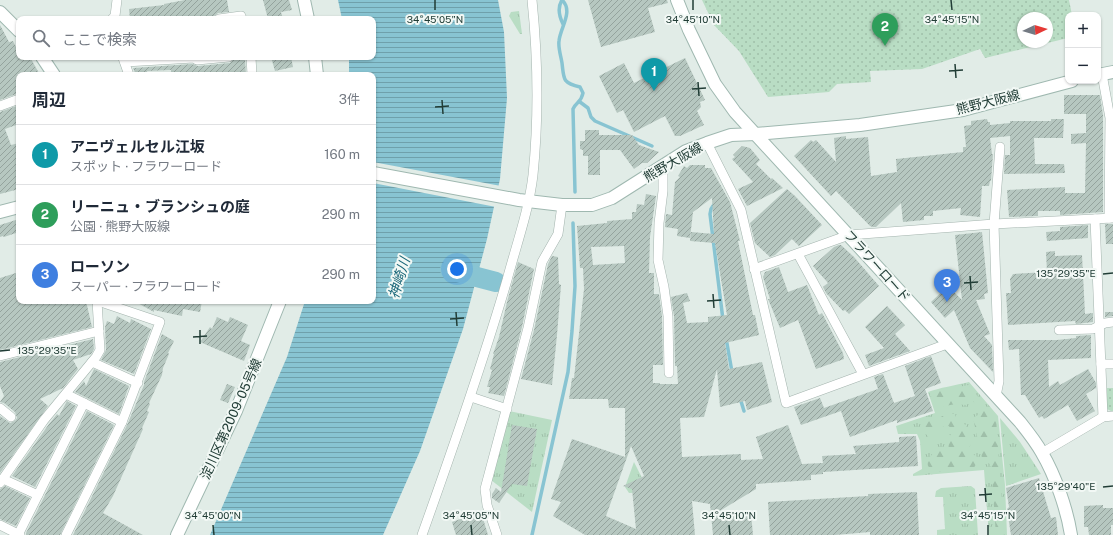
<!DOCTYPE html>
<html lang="ja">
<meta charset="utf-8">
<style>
body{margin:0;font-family:"Public Sans","Noto Sans JP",sans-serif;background:#f2f2f3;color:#1f2937}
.controls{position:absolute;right:12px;top:12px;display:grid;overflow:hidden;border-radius:8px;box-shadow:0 1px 3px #0004}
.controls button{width:36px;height:36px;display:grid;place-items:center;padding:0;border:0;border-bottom:1px solid #e0e1e3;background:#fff;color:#1f2937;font:20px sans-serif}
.compass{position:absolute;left:1017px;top:12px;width:36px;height:36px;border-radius:50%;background:#fff;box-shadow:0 1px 3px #0004;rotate:86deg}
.you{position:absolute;left:457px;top:269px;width:14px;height:14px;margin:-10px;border:3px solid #fff;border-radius:50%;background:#1a73e8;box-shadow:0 0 0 6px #1a73e833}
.badge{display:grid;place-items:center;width:26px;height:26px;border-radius:50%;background:#1a73e8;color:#fff;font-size:13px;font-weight:700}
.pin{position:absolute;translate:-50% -33px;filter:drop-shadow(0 1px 2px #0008)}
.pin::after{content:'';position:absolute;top:21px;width:14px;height:12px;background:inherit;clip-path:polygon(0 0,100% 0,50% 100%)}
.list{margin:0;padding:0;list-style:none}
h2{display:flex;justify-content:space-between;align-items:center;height:52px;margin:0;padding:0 16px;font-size:17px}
h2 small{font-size:13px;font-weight:400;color:#747a83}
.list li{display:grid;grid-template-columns:26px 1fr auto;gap:12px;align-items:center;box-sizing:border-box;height:60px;padding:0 16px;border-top:1px solid #e0e1e3}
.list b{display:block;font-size:15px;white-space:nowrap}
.list p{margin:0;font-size:13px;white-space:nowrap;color:#747a83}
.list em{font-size:13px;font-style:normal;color:#747a83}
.icon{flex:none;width:22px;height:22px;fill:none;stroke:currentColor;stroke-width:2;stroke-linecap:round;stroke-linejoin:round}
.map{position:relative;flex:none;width:1113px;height:535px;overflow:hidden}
.search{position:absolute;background:#fff;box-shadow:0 1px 3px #0004;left:16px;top:16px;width:360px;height:44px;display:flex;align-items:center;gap:10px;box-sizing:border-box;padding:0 14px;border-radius:8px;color:#747a83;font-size:15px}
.panel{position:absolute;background:#fff;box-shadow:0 1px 3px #0004;left:16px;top:72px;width:360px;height:232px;border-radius:8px}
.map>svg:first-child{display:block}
.grass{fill:url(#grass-tufts)}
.forest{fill:url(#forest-firs)}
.park{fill:url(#park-dots);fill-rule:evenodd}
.water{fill:url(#water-rules)}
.pier{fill:#e1ece7}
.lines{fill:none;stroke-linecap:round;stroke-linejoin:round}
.stream{stroke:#88c4d2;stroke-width:3.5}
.river{stroke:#88c4d2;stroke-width:20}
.building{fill:url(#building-hatch);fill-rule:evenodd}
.street-casing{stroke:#a4b4ae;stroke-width:10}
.secondary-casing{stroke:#9fb8b0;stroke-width:14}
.street{stroke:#fff;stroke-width:9}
.secondary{stroke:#fff;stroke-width:12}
.ticks{fill:none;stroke:#213d36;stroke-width:1.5}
.labels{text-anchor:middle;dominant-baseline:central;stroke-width:4;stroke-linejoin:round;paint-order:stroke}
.street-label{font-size:13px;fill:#213d36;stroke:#f2f8f5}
.water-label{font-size:14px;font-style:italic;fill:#1a6779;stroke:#f2f8f5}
.ticks-label{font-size:10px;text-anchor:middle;fill:#213d36;stroke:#f2f8f5;stroke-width:4;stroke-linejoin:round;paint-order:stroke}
</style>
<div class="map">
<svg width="1113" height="535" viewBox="0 0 1113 535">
<defs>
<pattern id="grass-tufts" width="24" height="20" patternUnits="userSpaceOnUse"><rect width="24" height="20" fill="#b9ddc4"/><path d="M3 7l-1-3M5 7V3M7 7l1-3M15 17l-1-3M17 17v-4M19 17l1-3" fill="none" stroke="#9fbfa9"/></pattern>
<pattern id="forest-firs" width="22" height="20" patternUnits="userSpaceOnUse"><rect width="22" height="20" fill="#b9ddc4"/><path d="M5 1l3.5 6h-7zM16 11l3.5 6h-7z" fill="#9fbfa9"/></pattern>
<pattern id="park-dots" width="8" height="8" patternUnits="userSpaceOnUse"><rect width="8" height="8" fill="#b9ddc4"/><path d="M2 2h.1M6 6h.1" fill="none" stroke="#9fbfa9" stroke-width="1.8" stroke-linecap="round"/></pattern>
<pattern id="water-rules" width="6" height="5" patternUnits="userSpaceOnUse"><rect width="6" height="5" fill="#88c4d2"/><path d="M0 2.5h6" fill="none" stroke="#6fa0ab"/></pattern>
<pattern id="building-hatch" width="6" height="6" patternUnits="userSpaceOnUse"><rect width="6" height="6" fill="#b6c7c0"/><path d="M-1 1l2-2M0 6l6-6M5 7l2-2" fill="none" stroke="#94a39d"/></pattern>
</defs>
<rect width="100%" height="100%" fill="#e1ece7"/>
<g class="grass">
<polygon points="519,11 522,34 520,34 509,16 511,12"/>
<path d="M969,382L998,416L1005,485L1007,535H989L984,470L913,476V474L922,469L920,441L917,434H898L896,426L935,413L928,392C939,388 956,385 969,382Z"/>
<polygon points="509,411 552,420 532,512 491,480"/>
<polygon points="1000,418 1020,442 1041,474 1006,486"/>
<polygon points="634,462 649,492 629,493 625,487"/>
<polygon points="971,486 975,489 978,535 937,535 937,530 945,529 943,497 935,497 936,491 941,488"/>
</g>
<g class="forest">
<path d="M968,385L996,418L1004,535H996L991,465L982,458L973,418L983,412L971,399L966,405C953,404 947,404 936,411L930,393Z"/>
<path d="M948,413L955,414L957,421L966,425V434L971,441L969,451L977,457V463L973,469L934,472L928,466L927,460L937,449L943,450L946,454L949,452L948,438L952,433L949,426L934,428L935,440L931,441L927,435L921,431L920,425C930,420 939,419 948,413Z"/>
</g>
<g class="park">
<path d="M702,0H1069L1072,15H1068V38L985,58L980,49L922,69L870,71L871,82L837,84L829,92L768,97L739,51L714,25ZM1023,18H1047V42H1023Z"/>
<polygon points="1107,388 1113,388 1113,412 1107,409"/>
</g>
<polygon class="water" points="338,0 498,0 504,32 507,98 500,179 487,239 463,329 420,451 383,535 210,535 287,357 305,301 373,301 373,75 349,75 349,57 373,57 373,19 342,19"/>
<polygon class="pier" points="373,162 501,186 496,207 373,183"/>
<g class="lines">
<g class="stream">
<path d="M562,0C574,11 560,28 559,41C558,48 561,56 562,63C564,79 562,83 580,87L583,93C581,103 576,102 573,109L575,192"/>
<path d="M562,0C557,8 559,16 563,24"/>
<polyline points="580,102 588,108 591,117 595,121 652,146"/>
<polyline points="715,203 711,209 710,214 723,320"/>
<polyline points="726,338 732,372"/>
<polyline points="740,398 744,411"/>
<polyline points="532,535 568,372 572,331 575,286 573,223"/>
</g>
<polyline class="river" points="450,270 496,282"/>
</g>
<g class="building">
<polygon points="185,0 227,0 229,12 218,13 214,16 195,19 130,19 129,9 164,5 164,4"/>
<polygon points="263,0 289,0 292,10 281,12 283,19 268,19"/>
<polygon points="588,0 667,0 668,3 648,8 655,32 601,47"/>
<polygon points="0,25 9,42 13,41 19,53 19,57 30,57 40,75 19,75 19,93 0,100"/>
<polygon points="271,57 291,57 293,67 275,71"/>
<polygon points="685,58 705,100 700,102 701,107 697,111 704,125 680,136 675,136 665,116 634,132 623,110 617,113 599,76 624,63 634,83"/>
<polygon points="234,59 245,59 246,75 171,75 171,70 147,71 148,75 136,75 133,68 192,64 198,66 230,63"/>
<polygon points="1064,95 1100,95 1103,115 1103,212 1060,215 1060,211 1038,211 1038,216 1009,217 1007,190 1065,187 1065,193 1085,193 1086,143 1071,144 1071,134 1086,133 1086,114 1064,114"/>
<polygon points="19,105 19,124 5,129 11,145 19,143 19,189 0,194 0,112"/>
<polygon points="987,119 988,122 990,122 990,125 1010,123 1010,121 1051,121 1051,119 1064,119 1063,138 1034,138 1035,164 1064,164 1065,173 1004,174 1005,155 1010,155 1010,136 990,138 992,154 993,154 991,181 990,181 989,186 982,186 980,217 960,215 961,208 933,211 933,216 924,216 924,220 903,222 901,203 876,227 873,227 870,226 836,191 831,196 794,156 811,140 813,142 816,140 836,162 834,138 846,136 846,139 868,137 871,176 897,172 896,159 963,152 963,147 966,147 964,126 971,125 971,121"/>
<polygon points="585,130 599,130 599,135 632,135 639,145 659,152 647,163 642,163 634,169 620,150 600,150 600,175 588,175 588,156 583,156 583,150 580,149 580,141 585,141"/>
<polygon points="742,146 750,148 760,160 756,164 771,179 772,178 783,188 747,206 738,189 753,182 732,159 735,157 733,155"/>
<path d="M690,165H705V168H711L730,202L740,241H738L753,315H755L759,335L725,343L729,369L762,362L772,402L747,410L745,401L720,407L717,369L704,417L680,418L682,457L741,454V460L763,459L756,437L788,425L802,464L823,463L822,456L856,454L853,446L899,442V437L916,436L918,466L823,472V474L811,475V480L756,484V489L713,515L751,513L753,535H713L710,504L692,501L695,535H585L553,516L561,502L551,499L572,439L625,457V408H609L608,399H569L572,378H574L584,289L583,268H580L577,226L607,223V221L632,219V212H636L637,204L644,205L646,194L656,196L650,237L649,273H654V294H659L662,316L663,365H653V383H660V384H678L677,366H675L674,316L671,297L687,293L690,301L683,303L687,323L708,322V317L727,315L715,243L690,241L691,232L714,234L712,198L693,212L690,238L677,236L678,229L665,227L666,214L672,215L675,182L680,177L678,176L684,166L687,168ZM624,246L625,263L593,265L591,247ZM631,446L644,476L623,486L632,489L636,529L606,516Z"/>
<polygon points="787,189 795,196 822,225 799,246 792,239 790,241 789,239 790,241 775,255 770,257 755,243 750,223"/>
<polygon points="19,219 19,232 4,237 3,236 0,237 0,225"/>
<polygon points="1105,224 1113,224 1113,244 1106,244"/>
<polygon points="1088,225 1088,238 1047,241 1046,232 1060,231 1060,227"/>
<polygon points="982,232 988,293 984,294 985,299 976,300 990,334 984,336 992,345 993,372 970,348 954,310 945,318 931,302 948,286 962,300 955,235"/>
<polygon points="839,245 841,245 854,257 879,286 849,314 845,310 843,311 826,293 823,287 828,283 813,266 834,247"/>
<polygon points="1055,251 1055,256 1082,255 1085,314 1093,313 1093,322 1076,324 1075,321 1008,325 1006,293 1011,293 1010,279 1013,274 1047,272 1046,252"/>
<polygon points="552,256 558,257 559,284 561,285 557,335 552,385 521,379 534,330 548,264"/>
<polygon points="518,262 534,269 522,327 504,396 488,393 490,387 487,387 492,370 490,369 494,354 493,354 499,337 507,302"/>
<polygon points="779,267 788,292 807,285 819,315 822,313 843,353 844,359 816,369 798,320 780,328 768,299 770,299 763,277 765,272"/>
<polygon points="19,272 19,301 86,301 92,327 0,350 0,278"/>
<polygon points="134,301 202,301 200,312 183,309 182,316 154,310 154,312"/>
<polygon points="887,306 905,325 895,334 910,351 869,366 865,355 884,348 865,327"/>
<polygon points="1105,312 1113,312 1113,316 1105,317"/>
<polygon points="117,316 130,323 131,319 151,329 134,374 101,360 106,350 105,327 107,321 114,324"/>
<polygon points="217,317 228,322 230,317 248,325 241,341 250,345 244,361 200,342 210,327 212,329"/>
<polygon points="162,334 174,341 168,353 169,354 163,368 162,375 149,403 150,404 147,411 149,412 142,428 143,429 113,496 103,513 143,535 73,535 127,425 144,385 144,382"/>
<polygon points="1091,335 1091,358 1048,360 1049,387 1058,381 1060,385 1088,369 1096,383 1096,388 1086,394 1095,411 1077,421 1068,405 1044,419 1042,416 1039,418 1025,395 1021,395 1019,349 1009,350 1008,340 1057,340 1076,338 1076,336"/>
<polygon points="93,339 94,349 91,354 73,360 78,369 63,388 40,399 48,406 0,473 0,416 10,423 15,421 17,418 15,412 4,403 0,402 4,396 0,386 0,362"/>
<polygon points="931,356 941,383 925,389 933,411 897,423 897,420 850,437 841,411 801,425 794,407 820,398 824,408 878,389 874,377 883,374 894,403 915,396 905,366"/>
<polygon points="94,369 129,386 119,414 75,392 84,381 86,386"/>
<polygon points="227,384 235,387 228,403 220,400"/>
<polygon points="67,401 76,406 35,487 12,476 49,424 57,414 59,416"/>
<polygon points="87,411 114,425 60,535 26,535 26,533"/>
<polygon points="512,425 537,429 527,486 512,484 499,503 492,498 492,494 496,488 501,492"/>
<polygon points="1039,478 1051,518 1056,517 1058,535 1011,535 1007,509 1009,507 1006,488"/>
<polygon points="5,486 30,498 16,526 0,519 0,489"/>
<polygon points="917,492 919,535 870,535 870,532 835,535 770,535 768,502 868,496 868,494"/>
<polygon points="1103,505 1103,508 1113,508 1113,525 1111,525 1111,535 1089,535 1088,527 1084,527 1084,506"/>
<polygon points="481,512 488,535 456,535 452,522"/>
</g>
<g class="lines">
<g class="street-casing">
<g id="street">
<polyline points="112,19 115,16 117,0"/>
<polyline points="219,19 241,16 242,19"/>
<polyline points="251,57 252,75"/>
<polyline points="123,58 129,75"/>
<polyline points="125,62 194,58 197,60 229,57"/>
<polyline points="1102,74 1110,118 1109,218"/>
<polyline points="0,106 19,99"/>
<polyline points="707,143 741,210 786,403 947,344"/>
<polyline points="663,166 663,191 659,223 658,260 664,287 668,316 669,373"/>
<polyline points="1095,219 1103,417"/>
<polyline points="798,254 863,374"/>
<polyline points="754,269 849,235 994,224 1113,218"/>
<polyline points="1059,330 1093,329 1105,323 1113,322"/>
<polyline points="0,356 99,331"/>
<polyline points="92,362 138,383"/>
<polyline points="1101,364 1113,364"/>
<polyline points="66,394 122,422"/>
<polyline points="996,396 999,381 994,224 1000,147"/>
<polyline points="471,397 507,409"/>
<polyline points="0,408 11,417"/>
<polyline points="1042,453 1103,417 1113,416"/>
<polyline points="3,479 38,495"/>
<polyline points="0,483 44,420 96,357 100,350 97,301"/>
<polyline points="0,525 20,535"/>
<polyline points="18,535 84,403"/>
<polyline points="66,535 122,422 160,322 98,301"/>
<path d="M422,535C452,451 482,366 507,280C516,246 529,210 533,175C539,116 538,59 532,0"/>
<polyline points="497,535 487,505 485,489 528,328 542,262 558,234 562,205"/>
</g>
</g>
<g class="secondary-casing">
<g id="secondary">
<polyline points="304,0 308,19"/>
<path d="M677,0L689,30L715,84L735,112L1020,422C1028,432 1036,442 1042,453C1055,475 1067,509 1071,535"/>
<polyline points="0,12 19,31"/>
<polyline points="42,57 54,75"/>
<polyline points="315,57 317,75"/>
<polyline points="1098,75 1113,72"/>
<polyline points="373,173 519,200 562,205 592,205 612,198 686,151 707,143 731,135 756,134 860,125 963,110 1072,81"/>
<polyline points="0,212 19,207"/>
<polyline points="177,535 236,411 280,301"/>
</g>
</g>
<use href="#street" class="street"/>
<use href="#secondary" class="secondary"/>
</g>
<path class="ticks" d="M435,0V10M693,0V10M951,0L952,10M955,64L956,78M949,71L963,70M698,82L699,96M692,89L706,88M442,100L443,114M435,107L449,106M1103,274L1113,273M970,276L971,290M964,283L978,282M713,294L714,308M707,301L721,300M456,312L457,326M450,319L464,318M200,330V344M193,337L207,336M0,351L10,350M1103,487L1113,486M985,488L986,502M979,495L992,494M213,525L214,535M471,525L472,535M729,525L730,535M988,525V535"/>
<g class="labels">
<g class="street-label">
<text transform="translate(988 102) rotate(-14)">熊野大阪線</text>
<text transform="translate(673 162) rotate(-30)">熊野大阪線</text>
<text transform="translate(877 266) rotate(48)">フラワーロード</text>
<text transform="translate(231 419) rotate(-66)">淀川区第2009-05号線</text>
</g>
<g class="water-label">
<text transform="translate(399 278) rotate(-73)">神崎川</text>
</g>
</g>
<g class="ticks-label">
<text x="435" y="23">34°45'05"N</text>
<text x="693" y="23">34°45'10"N</text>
<text x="952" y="23">34°45'15"N</text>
<text x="1066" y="277">135°29'35"E</text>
<text x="47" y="354">135°29'35"E</text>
<text x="1066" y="490">135°29'40"E</text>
<text x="213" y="519">34°45'00"N</text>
<text x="471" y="519">34°45'05"N</text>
<text x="729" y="519">34°45'10"N</text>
<text x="988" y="519">34°45'15"N</text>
</g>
</svg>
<div class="controls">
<button>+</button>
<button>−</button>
</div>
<svg class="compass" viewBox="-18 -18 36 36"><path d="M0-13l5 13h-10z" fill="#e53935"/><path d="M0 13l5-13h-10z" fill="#747a83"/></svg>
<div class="you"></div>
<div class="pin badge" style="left:654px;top:91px;background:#0f9aa8">1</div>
<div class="pin badge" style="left:885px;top:46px;background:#2e9e5b">2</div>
<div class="pin badge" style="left:947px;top:302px;background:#3f7fe0">3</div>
<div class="search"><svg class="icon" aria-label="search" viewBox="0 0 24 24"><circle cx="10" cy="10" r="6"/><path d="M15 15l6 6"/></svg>ここで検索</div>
<section class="panel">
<h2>周辺<small>3件</small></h2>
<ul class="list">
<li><span class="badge" style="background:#0f9aa8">1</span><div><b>アニヴェルセル江坂</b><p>スポット · フラワーロード</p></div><em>160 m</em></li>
<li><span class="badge" style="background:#2e9e5b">2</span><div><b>リーニュ・ブランシュの庭</b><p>公園 · 熊野大阪線</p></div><em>290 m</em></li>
<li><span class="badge" style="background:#3f7fe0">3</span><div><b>ローソン</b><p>スーパー · フラワーロード</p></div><em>290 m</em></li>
</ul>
</section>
</div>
